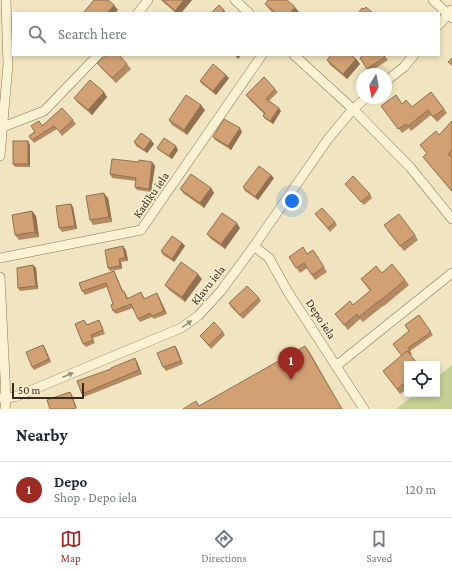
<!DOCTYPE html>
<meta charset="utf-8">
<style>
body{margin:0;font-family:"Crimson Pro",serif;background:#f2f2f3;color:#1f2937}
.controls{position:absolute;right:12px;bottom:12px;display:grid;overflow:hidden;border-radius:0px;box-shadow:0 2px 6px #0003}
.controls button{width:36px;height:36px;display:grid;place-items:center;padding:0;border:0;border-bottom:1px solid #e0e1e3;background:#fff;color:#1f2937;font:20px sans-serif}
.compass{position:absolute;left:356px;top:68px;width:36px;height:36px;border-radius:50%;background:#fff;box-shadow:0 2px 6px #0003;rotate:190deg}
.scale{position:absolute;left:12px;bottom:10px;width:72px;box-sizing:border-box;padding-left:4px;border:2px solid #392c1c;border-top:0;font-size:11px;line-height:14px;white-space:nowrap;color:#392c1c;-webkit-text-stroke:3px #f7efd0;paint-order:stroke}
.you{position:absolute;left:292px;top:201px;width:14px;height:14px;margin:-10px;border:3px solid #fff;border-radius:50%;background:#1a73e8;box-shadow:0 0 0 6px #1a73e833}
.badge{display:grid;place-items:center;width:26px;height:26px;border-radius:50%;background:#9d2b23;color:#fff;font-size:13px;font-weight:700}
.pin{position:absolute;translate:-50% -33px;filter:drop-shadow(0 1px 2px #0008)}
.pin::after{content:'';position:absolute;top:21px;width:14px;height:12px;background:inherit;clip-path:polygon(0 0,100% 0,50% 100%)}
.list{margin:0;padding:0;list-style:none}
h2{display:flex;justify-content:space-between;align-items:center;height:52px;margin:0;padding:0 16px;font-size:17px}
h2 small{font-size:13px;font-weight:400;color:#747a83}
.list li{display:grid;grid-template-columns:26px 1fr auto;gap:12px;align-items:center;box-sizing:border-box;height:56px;padding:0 16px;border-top:1px solid #e0e1e3}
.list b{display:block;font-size:15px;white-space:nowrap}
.list p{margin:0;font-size:13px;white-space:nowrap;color:#747a83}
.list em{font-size:13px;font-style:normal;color:#747a83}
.icon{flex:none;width:22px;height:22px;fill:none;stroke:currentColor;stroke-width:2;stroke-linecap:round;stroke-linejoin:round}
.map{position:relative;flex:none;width:452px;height:409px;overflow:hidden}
.search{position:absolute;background:#fff;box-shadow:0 2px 6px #0003;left:12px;right:12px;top:12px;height:44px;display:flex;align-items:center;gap:10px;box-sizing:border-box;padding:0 14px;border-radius:0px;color:#747a83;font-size:15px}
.sheet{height:108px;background:#fff}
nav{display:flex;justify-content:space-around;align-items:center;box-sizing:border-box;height:56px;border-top:1px solid #e0e1e3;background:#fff;font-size:11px;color:#747a83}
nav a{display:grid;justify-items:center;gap:2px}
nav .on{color:#9d2b23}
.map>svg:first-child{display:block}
.green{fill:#c3cf93}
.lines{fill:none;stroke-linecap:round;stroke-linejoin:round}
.street-casing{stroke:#8a7657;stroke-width:10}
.street{stroke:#fbf2d3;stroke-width:9}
.wall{fill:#b48a63}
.shaded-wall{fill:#927150}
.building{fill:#d1a173;stroke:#927150}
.oneway{fill:#9a8f78}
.labels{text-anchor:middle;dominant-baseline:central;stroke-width:3;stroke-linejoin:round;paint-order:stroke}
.street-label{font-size:12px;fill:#392c1c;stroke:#f7efd0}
</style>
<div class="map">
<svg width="452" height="409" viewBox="0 0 452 409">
<rect width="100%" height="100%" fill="#f0e5c0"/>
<polygon class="green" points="452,365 452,409 396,409 415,394 437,394 437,377"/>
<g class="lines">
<g class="street-casing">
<g id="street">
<polyline points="235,0 249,13"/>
<polyline points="433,0 452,18"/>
<polyline points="138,13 148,0"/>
<polyline points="439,25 451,10"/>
<polyline points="294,55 353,109 410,167 452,219"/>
<polyline points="386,81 404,67 414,55"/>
<polyline points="0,127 3,127 44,111 98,55"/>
<polyline points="0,156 8,64 6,0"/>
<polyline points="254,246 269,258 288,292 364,409"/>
<polyline points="0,258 141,230 262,55"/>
<polyline points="0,277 6,399 5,409"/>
<polyline points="336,366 452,273"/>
<polyline points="0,398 15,397 181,328 198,316 221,291 254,246 328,139 353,109 366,98"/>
</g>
</g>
<use href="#street" class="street"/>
</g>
<g class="wall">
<polygon points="161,0 192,0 181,13 176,13 163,2"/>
<polygon points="265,4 299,12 298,13 273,13 269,9"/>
<polygon points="384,55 388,60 370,72 360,58"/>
<polygon points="356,59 360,64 347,79 330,65 327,60"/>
<polygon points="97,63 127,64 131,69 116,83 101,68"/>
<polygon points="229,78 216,95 202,84 200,81"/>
<polygon points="275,89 278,92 269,101 281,111 273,124 265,119 263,116 264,114 249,99 246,95"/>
<polygon points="431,92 447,113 437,122 431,115 411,131 409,128 402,133 381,106 402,104 412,107"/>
<polygon points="107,97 92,115 78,103 74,98"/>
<polygon points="205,110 187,135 172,125 169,120"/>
<polygon points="73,120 76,124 62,136 57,129 34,143 29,136 42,125"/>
<polygon points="452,121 452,192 423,157 427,154 420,145 439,135"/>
<polygon points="242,132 231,150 215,140 213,137"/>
<polygon points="151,140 154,144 147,153 136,146 134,142"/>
<polygon points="30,145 30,167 15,167 13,164"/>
<polygon points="157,148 178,150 172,159 160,151"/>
<polygon points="139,162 152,162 155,166 151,192 137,190 135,187 136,181 112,178 110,174"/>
<polygon points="274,178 258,200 245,191 243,187"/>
<polygon points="345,184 370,194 372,198 364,205"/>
<polygon points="211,188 214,193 204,208 184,194 180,189"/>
<polygon points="108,198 112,222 93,225 90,220"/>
<polygon points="71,204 73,207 77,229 62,232 59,228"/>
<polygon points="32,211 36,216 39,237 19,240 15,235"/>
<polygon points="315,214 335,222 337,225 330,232"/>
<polygon points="240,228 225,249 211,239 207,234"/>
<polygon points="387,230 415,235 418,240 404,251"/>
<polygon points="182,243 185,246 174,262 163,255 161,251"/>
<polygon points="126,250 128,261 121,262 122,269 110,271 108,268"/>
<polygon points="313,250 327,272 315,280 307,268 300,273 289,257 307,254"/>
<polygon points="33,265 36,268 38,289 20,291 18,288"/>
<polygon points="114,271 116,275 123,291 126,294 128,298 143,296 145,299 159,297 167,314 154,319 152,317 140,322 138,319 133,308 116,314 113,311 113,304 107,287 85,295 82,291"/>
<polygon points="382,273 405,280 409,285 384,306 383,306 363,322 360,319 348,330 335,314 353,305 370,291 361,279"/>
<polygon points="202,279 185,302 169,290 165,285"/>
<polygon points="259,298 261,301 243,319 231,307 229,303"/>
<polygon points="419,315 433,335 410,351 412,354 411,355 407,364 407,389 400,394 383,371 401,356 409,331"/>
<polygon points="84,320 87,325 99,320 101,324 105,334 93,338 95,343 86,347 83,344"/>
<polygon points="223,332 225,335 211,349 200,336"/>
<polygon points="43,345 45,348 51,362 34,370 32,367"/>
<polygon points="175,346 177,349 183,364 166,371 163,367"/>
<polygon points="137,362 142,374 84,397 82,394"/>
</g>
<g class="shaded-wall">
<polygon points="184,0 192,0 181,13 177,13 175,11"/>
<polygon points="114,5 118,10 115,13 107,13"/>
<polygon points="295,7 299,12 298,13 290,13"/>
<polygon points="224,10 226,13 222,13"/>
<polygon points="235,55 241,55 238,59"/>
<polygon points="356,59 360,64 347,79 343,74"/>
<polygon points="226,75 229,78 216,95 213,91"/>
<polygon points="104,92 107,97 92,115 88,110"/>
<polygon points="201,105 205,110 187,135 184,130"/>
<polygon points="279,108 281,111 273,124 270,121"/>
<polygon points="240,128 242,132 231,150 228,146"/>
<polygon points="151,140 154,144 147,153 144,150"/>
<polygon points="28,141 30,145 30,167 28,164"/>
<polygon points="176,146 178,150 172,159 169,156"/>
<polygon points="152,162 155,166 151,192 149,189"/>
<polygon points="271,175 274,178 258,200 255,197"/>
<polygon points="211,188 214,193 204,208 200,203"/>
<polygon points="104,193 108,198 112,222 109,217"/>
<polygon points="71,204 73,207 77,229 75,226"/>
<polygon points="32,211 36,216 39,237 35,232"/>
<polygon points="237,223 240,228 225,249 221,244"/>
<polygon points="182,243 185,246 174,262 172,259"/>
<polygon points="123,246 126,250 128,261 125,258"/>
<polygon points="119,259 121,262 122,269 120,266"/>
<polygon points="33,265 36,268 38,289 36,286"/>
<polygon points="198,274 202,279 185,302 182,297"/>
<polygon points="157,293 159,297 167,314 164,311"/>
<polygon points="43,345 45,348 51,362 49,359"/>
<polygon points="175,346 177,349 183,364 181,361"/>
<polygon points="305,346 309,351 342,409"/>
<polygon points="135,358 137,362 142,374 139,370"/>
<polygon points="70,392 72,395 77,409 76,408"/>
</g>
<g class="building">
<polygon points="94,0 108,0 114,5 107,13 83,13"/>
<polygon points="163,0 184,0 175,11"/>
<polygon points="268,0 287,0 295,7 290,13 276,13 265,4"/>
<polygon points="219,5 224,10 222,13 211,13"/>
<polygon points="366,7 373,13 358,13 362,8 364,9"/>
<polygon points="106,55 119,55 127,64 112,78 97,63"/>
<polygon points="331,55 351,55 356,59 343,74 327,60"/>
<polygon points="364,55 384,55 385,57 367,69 360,58"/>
<polygon points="452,58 452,65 448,62"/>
<polygon points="213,64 226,75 213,91 200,81"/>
<polygon points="264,77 275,89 266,99 279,108 270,121 263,116 265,113 246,95"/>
<polygon points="90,80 104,92 88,110 74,98"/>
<polygon points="431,92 444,109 433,117 428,110 408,126 406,124 398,129 381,106 396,95 402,104 406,100 412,107"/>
<polygon points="186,95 201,105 184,130 169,120"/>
<polygon points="62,108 73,120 60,132 54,126 32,140 29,136 35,132 31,126 39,121 42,126"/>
<polygon points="224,119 240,128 228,146 213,137"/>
<polygon points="452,121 452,150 448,154 452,158 452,191 423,157 427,153 420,145 436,131 439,135"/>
<polygon points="141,133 151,140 144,150 134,142"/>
<polygon points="164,138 176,146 169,156 157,148"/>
<rect x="13" y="141" width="15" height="23"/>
<polygon points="112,159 139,162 139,160 152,162 149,189 135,187 136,178 110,174"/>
<polygon points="259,166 271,175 255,197 243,187"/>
<polygon points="191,174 211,188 200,203 180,189"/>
<polygon points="353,176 370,194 361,202 345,184"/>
<polygon points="104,193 109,217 90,220 86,196"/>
<polygon points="71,204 75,226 59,228 56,206"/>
<polygon points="322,208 335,222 328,228 315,214"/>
<polygon points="32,211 35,232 15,235 12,215"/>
<polygon points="222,213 237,223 221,244 207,234"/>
<polygon points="399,214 415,235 400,246 384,225"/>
<polygon points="172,236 182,243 172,259 161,251"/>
<polygon points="123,246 125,258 119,259 120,266 108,268 105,250"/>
<polygon points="303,247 307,254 313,250 324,267 312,275 304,263 296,268 289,257"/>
<polygon points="181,262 198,274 182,297 165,285"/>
<polygon points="392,264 405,280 380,301 380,300 359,317 357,314 344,325 335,314 350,301 353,305 371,290 361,279 376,266 382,273"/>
<polygon points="33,265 36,286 18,288 17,268"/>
<polygon points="114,271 122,291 124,291 127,299 141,292 144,299 157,293 164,311 152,316 150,313 138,319 131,304 113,311 111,305 113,304 106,283 82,291 79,283"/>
<polygon points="247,286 259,298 240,315 229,303"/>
<polygon points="419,315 431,332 408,348 410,351 408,352 407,351 402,356 393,344 409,331 405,325"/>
<polygon points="84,320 87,325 99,320 103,330 91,335 93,340 83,344 75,324"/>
<polygon points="214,322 223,332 209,345 200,336"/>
<polygon points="43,345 49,359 32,367 26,352"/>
<polygon points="175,346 181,361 163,367 157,353"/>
<polygon points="305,346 342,409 183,409 196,401 199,406"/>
<polygon points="407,351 418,364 407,364 407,381 397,389 383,371"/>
<polygon points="135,358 139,370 82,394 77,381 111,369 111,368"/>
<polygon points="70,392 76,408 72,409 50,409 47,400"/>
</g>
<defs><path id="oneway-solid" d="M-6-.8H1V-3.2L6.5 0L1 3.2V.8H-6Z"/></defs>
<g class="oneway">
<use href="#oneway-solid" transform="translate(187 324) rotate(-35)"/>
<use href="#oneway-solid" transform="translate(68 375) rotate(-23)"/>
</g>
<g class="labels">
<g class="street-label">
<text transform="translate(151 195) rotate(-55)">Kadiķu iela</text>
<text transform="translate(208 285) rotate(-51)">Kļavu iela</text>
<text transform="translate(321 319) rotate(57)">Depo iela</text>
</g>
</g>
</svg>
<div class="controls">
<button><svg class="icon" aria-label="locate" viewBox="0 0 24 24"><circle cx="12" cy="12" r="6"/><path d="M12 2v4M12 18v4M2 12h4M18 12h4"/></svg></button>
</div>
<svg class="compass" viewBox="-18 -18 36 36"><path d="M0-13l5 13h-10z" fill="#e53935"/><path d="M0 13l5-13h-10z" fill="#747a83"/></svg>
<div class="scale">50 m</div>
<div class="you"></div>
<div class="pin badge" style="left:291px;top:380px">1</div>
<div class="search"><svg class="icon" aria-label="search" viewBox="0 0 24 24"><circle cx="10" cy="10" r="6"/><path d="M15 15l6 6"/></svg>Search here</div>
</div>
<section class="sheet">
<h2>Nearby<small></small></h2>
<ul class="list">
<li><span class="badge">1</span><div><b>Depo</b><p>Shop · Depo iela</p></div><em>120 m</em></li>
</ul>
</section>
<nav>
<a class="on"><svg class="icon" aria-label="map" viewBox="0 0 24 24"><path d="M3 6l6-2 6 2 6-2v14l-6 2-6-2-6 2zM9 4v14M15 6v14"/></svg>Map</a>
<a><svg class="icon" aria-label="directions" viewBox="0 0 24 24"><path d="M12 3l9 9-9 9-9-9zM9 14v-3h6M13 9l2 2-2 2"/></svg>Directions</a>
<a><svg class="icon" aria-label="saved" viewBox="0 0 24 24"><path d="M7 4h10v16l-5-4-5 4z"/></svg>Saved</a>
</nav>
